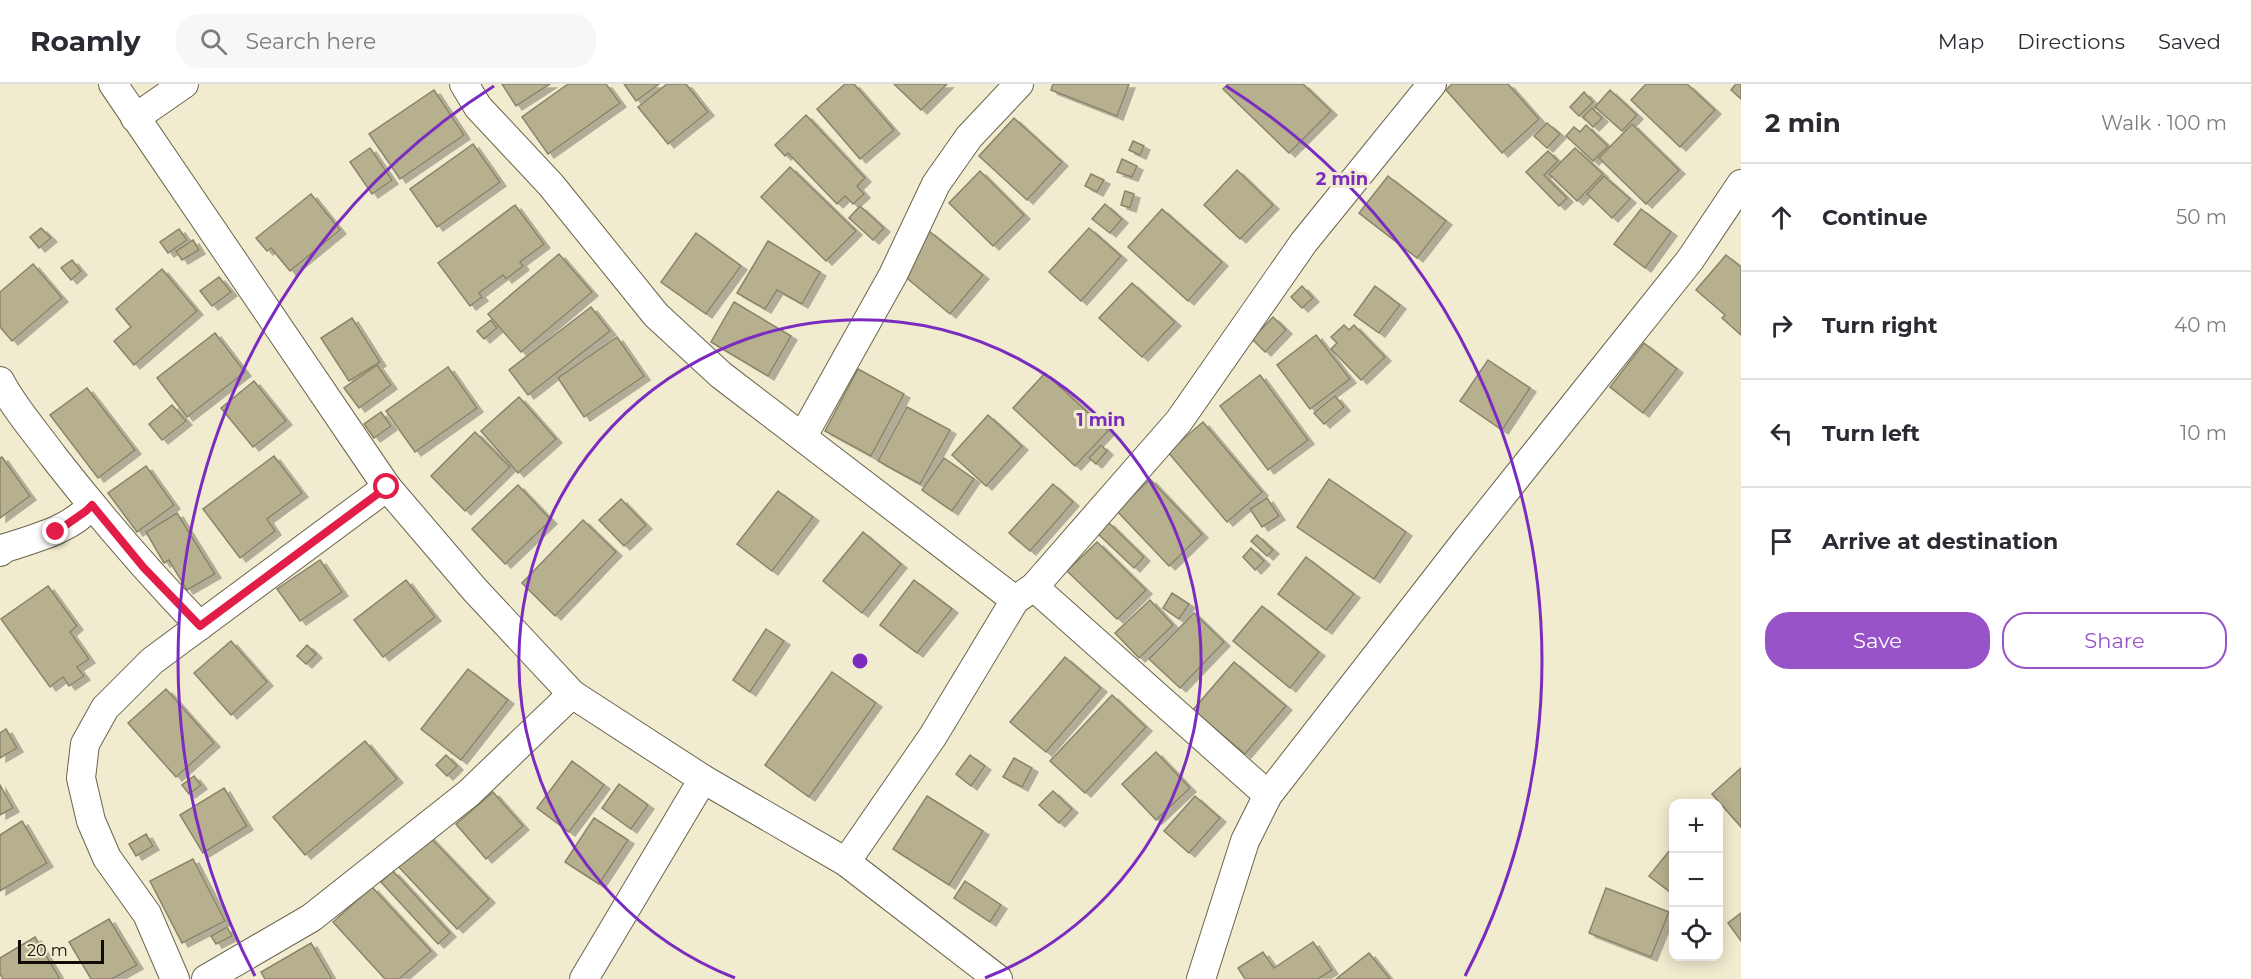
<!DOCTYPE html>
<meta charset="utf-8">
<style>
body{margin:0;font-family:Montserrat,sans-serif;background:#f7f7f7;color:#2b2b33}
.controls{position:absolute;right:18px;bottom:18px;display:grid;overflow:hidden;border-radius:12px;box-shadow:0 3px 15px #0003}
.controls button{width:54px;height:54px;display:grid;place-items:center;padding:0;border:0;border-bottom:2px solid #e1e1e2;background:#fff;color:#2b2b33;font:30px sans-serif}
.scale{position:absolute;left:18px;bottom:15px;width:86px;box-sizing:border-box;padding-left:6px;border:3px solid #0e0c04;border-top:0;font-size:16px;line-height:21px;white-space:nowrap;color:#0e0c04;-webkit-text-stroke:4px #f1ebcf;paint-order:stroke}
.stop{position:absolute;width:18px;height:18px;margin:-14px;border:4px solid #e11d48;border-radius:50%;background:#fff}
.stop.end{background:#e11d48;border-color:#fff;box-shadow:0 2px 6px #0008}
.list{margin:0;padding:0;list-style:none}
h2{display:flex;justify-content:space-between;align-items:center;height:78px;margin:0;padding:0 24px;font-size:26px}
h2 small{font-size:20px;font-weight:400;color:#7c7c81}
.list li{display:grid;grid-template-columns:39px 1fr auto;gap:18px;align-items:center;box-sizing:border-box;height:108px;padding:0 24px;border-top:2px solid #e1e1e2}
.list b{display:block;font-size:22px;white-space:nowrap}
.list em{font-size:20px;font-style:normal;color:#7c7c81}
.actions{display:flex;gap:12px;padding:18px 24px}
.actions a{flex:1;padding:14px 0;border:2px solid #9753c7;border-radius:24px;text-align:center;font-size:21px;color:#9753c7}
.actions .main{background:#9753c7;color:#fff}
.icon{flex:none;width:33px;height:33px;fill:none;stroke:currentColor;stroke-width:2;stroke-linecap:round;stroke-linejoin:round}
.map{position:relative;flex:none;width:1741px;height:895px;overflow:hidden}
header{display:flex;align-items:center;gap:36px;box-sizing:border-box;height:84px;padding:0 30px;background:#fff;border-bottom:2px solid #e1e1e2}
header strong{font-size:28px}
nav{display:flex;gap:33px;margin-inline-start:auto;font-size:21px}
.search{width:420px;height:54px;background:#f7f7f7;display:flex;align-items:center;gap:15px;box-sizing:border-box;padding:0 21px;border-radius:24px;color:#7c7c81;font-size:22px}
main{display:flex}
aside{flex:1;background:#fff}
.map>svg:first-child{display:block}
.building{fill:#b7b08e;stroke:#89846a;stroke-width:1.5;filter:url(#shadow)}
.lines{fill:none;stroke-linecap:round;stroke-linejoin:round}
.minor-casing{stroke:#6a654c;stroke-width:30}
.minor{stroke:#fff;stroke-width:28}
.route{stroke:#e11d48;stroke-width:8}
.ring{fill:none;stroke:#7b2cbf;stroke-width:3}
.centre{fill:#7b2cbf;stroke:#f1ebcf;stroke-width:3}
.ring-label{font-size:18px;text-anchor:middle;font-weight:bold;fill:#7b2cbf;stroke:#f1ebcf;stroke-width:6;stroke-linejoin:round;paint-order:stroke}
</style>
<header>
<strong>Roamly</strong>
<div class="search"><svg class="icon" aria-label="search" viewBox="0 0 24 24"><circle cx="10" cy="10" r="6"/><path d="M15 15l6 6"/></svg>Search here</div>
<nav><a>Map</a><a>Directions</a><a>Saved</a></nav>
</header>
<main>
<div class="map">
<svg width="1741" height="895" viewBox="0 0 1741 895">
<defs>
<filter id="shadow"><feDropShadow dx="6" dy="4" stdDeviation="0" flood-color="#0004"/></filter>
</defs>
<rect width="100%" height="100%" fill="#f1ebcf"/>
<g class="building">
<polygon points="502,0 550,0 516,22"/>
<polygon points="568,0 606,0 620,19 548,70 522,33"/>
<polygon points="624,0 659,0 636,17"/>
<polygon points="667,0 686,0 708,28 668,60 638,23"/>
<polygon points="845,0 854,0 894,46 860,75 817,25"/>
<polygon points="894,0 947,0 921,26"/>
<polygon points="1053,0 1129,0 1117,32 1051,6"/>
<polygon points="1228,0 1303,0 1331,27 1289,69 1223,5"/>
<polygon points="1452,0 1508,0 1539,35 1502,69 1446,6"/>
<polygon points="1646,0 1687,0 1715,26 1680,63 1631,16"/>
<polygon points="1736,0 1741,0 1741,15 1731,6"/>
<polygon points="434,6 464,51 400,95 369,50"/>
<polygon points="1610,6 1637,31 1622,47 1595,23"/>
<polygon points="1584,8 1593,18 1579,32 1570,23"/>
<polygon points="1592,24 1602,34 1593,43 1583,33"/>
<polygon points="806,31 865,94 857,102 864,110 853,120 845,112 837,120 788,69 785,72 775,61"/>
<polygon points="1014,34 1062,78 1027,116 979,72"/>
<polygon points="1547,39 1560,50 1547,64 1534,52"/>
<polygon points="1632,40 1679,86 1646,120 1599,74"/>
<polygon points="1586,41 1608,62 1593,77 1566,52 1574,43 1580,48"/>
<polygon points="1133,57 1144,62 1140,71 1129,66"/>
<polygon points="473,60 500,98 437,143 410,105"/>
<polygon points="370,64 392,96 372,110 350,78"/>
<polygon points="1575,64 1603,90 1577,117 1549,90"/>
<polygon points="1548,67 1558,77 1544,91 1567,114 1559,122 1526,88"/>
<polygon points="1122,75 1137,82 1132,93 1117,88"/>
<polygon points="790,83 856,147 826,177 761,113"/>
<polygon points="1237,86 1273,121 1240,155 1204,121"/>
<polygon points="980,87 1024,131 993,162 949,119"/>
<polygon points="1091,90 1104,96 1097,108 1085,102"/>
<polygon points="1388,92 1446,137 1417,174 1359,129"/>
<polygon points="1604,92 1630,115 1612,134 1587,110"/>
<polygon points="1125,107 1134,110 1130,124 1121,121"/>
<polygon points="311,110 340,146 290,187 271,164 267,167 256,154"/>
<polygon points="1105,120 1122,135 1110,149 1092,135"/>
<polygon points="515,121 544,160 520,178 523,182 506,195 503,191 479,209 482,213 470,222 438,179"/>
<polygon points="860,122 884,144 873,156 849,134"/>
<polygon points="1162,125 1222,178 1188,217 1128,163"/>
<polygon points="1641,125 1671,148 1645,184 1614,160"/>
<polygon points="41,144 51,154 39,164 30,153"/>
<polygon points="1089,144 1121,172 1081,217 1049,188"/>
<polygon points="179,145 187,156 168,169 160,158"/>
<polygon points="929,147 983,191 950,230 897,186"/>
<polygon points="696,149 741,182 706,230 661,198"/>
<polygon points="193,156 199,166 182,176 176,167"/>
<polygon points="768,157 820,188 802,220 777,206 765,225 737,209"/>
<polygon points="559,170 592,208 521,268 488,230"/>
<polygon points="1726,171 1741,183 1741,251 1722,234 1725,231 1696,206"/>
<polygon points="72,176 81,187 71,196 61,184"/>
<polygon points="33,180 62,214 12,257 0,243 0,208"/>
<polygon points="162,185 197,227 134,281 114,257 131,243 116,225"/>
<polygon points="219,193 231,208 212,222 200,207"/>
<polygon points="1132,199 1175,238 1142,273 1099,234"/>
<polygon points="1302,202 1313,214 1302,224 1291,213"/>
<polygon points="1375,202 1400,221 1379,249 1354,231"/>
<polygon points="734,218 791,252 768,292 711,258"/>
<polygon points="591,223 610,247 528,311 509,286"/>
<polygon points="1273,233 1286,246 1265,268 1252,255"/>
<polygon points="352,234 380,278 349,297 321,254"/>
<polygon points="491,236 497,244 484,255 477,247"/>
<polygon points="1344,241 1349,246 1354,241 1385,273 1361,296 1331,265 1337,259 1331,253"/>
<polygon points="215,249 245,288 187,333 157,294"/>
<polygon points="1316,251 1350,295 1310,325 1277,281"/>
<polygon points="617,253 644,292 584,333 558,294"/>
<polygon points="1644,259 1677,285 1643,329 1610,303"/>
<polygon points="1488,276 1530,304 1502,346 1460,317"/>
<polygon points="377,281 391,301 359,324 344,304"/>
<polygon points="448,283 477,324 415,368 386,327"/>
<polygon points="858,285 904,310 871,372 825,347"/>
<polygon points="1045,289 1108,347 1075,382 1013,324"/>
<polygon points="1260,291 1308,356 1268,386 1220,322"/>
<polygon points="254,297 286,337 253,363 221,324"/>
<polygon points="87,304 135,366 98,394 50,331"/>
<polygon points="1335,312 1344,323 1324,340 1314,329"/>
<polygon points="519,313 556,355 518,389 481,347"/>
<polygon points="172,321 186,337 162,356 149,340"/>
<polygon points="907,323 950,346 920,400 878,377"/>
<polygon points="381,328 391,342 374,354 364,340"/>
<polygon points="988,331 1022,362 986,402 952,371"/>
<polygon points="1203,338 1262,408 1227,438 1168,368"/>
<polygon points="475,348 510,383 465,427 431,392"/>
<polygon points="1101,361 1107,367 1096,380 1089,374"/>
<polygon points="274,372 302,409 267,435 275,447 240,474 203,425"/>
<polygon points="2,373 30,412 0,434 0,374"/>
<polygon points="944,374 974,395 952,427 922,406"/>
<polygon points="146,382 174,421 137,448 108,409"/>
<polygon points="1150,395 1202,450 1169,482 1117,427"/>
<polygon points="1329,395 1406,448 1374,495 1297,443"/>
<polygon points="1053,400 1073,418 1030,467 1009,449"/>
<polygon points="518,401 551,436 505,480 472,445"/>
<polygon points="778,407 813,433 772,487 737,460"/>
<polygon points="1267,414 1279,432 1262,443 1250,425"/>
<polygon points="621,415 646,441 624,462 599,436"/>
<polygon points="177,429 215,490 187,506 169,476 164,479 146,448"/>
<polygon points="583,436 616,468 555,532 522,499"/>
<polygon points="1108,438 1144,473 1134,484 1097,449"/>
<polygon points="863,448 901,480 862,529 823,497"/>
<polygon points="1257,451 1273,466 1267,472 1251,457"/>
<polygon points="1097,458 1146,506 1117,535 1067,487"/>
<polygon points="1251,464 1264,477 1255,486 1243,473"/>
<polygon points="1306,473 1354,510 1326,546 1278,510"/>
<polygon points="320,476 342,508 300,537 277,505"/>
<polygon points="406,496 435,533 383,573 354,536"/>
<polygon points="914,496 952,525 917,569 880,541"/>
<polygon points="48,502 77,542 70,548 89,575 77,583 84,592 69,602 63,593 50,603 1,535"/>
<polygon points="1172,509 1189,520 1179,535 1163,524"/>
<polygon points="1150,516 1173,541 1139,574 1115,549"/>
<polygon points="1262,522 1319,568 1290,604 1233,557"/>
<polygon points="1194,529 1224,558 1180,604 1149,575"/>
<polygon points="766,545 784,557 750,608 733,596"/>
<polygon points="231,557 267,598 231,631 194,589"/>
<polygon points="307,561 316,570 306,580 297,572"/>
<polygon points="1065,573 1101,604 1046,668 1010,638"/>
<polygon points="1234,578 1286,622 1245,670 1193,626"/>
<polygon points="468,585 508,616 461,676 421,645"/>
<polygon points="832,588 876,619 809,713 765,681"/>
<polygon points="166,605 214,659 176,693 128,639"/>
<polygon points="1112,611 1146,643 1085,709 1050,677"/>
<polygon points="6,645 17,664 0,674 0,649"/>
<polygon points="365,657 397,695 305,771 273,733"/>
<polygon points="1156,668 1190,704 1156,736 1122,700"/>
<polygon points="446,671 457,682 447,692 436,681"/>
<polygon points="970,671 985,682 971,702 956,690"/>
<polygon points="1014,674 1032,684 1022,703 1003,693"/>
<polygon points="572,677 604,701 569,748 537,724"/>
<polygon points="1741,684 1741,743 1712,710"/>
<polygon points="194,692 201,701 189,710 182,701"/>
<polygon points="619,700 648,721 631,745 602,724"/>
<polygon points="0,701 13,724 0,731"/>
<polygon points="224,704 247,742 203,769 180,731"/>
<polygon points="1053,707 1072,725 1059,739 1039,721"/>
<polygon points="493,708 523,742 486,775 456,740"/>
<polygon points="927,712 983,747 949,801 893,765"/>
<polygon points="1195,712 1220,734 1189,769 1164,747"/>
<polygon points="594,734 628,756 599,800 565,778"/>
<polygon points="22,737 47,779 0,807 0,751"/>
<polygon points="146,750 153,762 136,772 129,760"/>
<polygon points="427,750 489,815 457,845 396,780"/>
<polygon points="1674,761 1674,811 1649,792"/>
<polygon points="193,775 225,837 182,859 150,797"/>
<polygon points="393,787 450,849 438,860 381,798"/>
<polygon points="965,797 1001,821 990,838 954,814"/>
<polygon points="372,803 431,867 399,895 385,895 333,838"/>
<polygon points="1606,804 1669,828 1651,873 1589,849"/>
<polygon points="1741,829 1741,857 1728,839"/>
<polygon points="109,835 137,881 112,895 91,895 69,858"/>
<polygon points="227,843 232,852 216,860 211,852"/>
<polygon points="35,853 60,895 3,895 0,890 0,874"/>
<polygon points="1313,858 1332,886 1318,895 1245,895 1238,884 1263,868 1274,884"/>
<polygon points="311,859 332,895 265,895 261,888"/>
<polygon points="1369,869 1390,895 1336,895"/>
</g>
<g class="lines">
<g class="minor-casing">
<g id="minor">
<polyline points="113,0 387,403 475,506 572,610 703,695 846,778 998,895"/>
<polyline points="464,0 478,23 551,101 656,231 721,291 1015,516"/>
<polyline points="135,34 184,0"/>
<path d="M0,297C14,324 35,347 53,372C99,431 148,488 200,542"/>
<polyline points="803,352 893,191 936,100 969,53 1019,0"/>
<path d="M0,468L5,464C36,454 70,446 92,421"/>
<polyline points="1034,503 1179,337 1304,158 1432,0"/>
<polyline points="846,778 933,652 1015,516 1034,503 1268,711"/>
<polyline points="175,895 147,830 107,774 91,737 81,694 85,660 105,624 152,577 387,403"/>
<polyline points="206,895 311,834 469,709 572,610"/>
<polyline points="584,895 703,695"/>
<polyline points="1201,895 1245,757 1268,711 1464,459 1690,176 1741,100"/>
</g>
</g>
<use href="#minor" class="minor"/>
</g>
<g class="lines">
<polyline class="route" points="56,448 86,427 92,421 144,484 200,542 387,403"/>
</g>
<g class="ring">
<path d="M735 894A341 341 0 1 1 985 894"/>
<path d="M255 892A682 682 0 0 1 494 2M1226 2A682 682 0 0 1 1465 892"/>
</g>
<circle cx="860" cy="577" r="9" class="centre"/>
<g class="ring-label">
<text x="1342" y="101">2 min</text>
<text x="1101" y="342">1 min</text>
</g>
</svg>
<div class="controls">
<button>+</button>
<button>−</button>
<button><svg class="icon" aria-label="locate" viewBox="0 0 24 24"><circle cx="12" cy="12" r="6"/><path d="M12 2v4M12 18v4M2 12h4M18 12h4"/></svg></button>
</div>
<div class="scale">20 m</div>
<div class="stop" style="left:387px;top:403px"></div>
<div class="stop end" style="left:56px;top:448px"></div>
</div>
<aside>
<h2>2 min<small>Walk · 100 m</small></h2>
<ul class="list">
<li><svg class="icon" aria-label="ahead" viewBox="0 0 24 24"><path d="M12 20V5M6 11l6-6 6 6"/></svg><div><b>Continue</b></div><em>50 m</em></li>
<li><svg class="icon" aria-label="right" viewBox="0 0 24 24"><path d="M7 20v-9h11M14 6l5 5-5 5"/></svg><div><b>Turn right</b></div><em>40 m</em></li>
<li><svg class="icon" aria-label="left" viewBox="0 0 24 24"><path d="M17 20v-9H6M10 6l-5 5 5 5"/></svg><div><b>Turn left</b></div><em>10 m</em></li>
<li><svg class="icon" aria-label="arrive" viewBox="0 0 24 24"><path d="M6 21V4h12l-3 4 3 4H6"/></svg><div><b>Arrive at destination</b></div></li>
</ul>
<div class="actions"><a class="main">Save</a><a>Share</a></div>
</aside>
</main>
